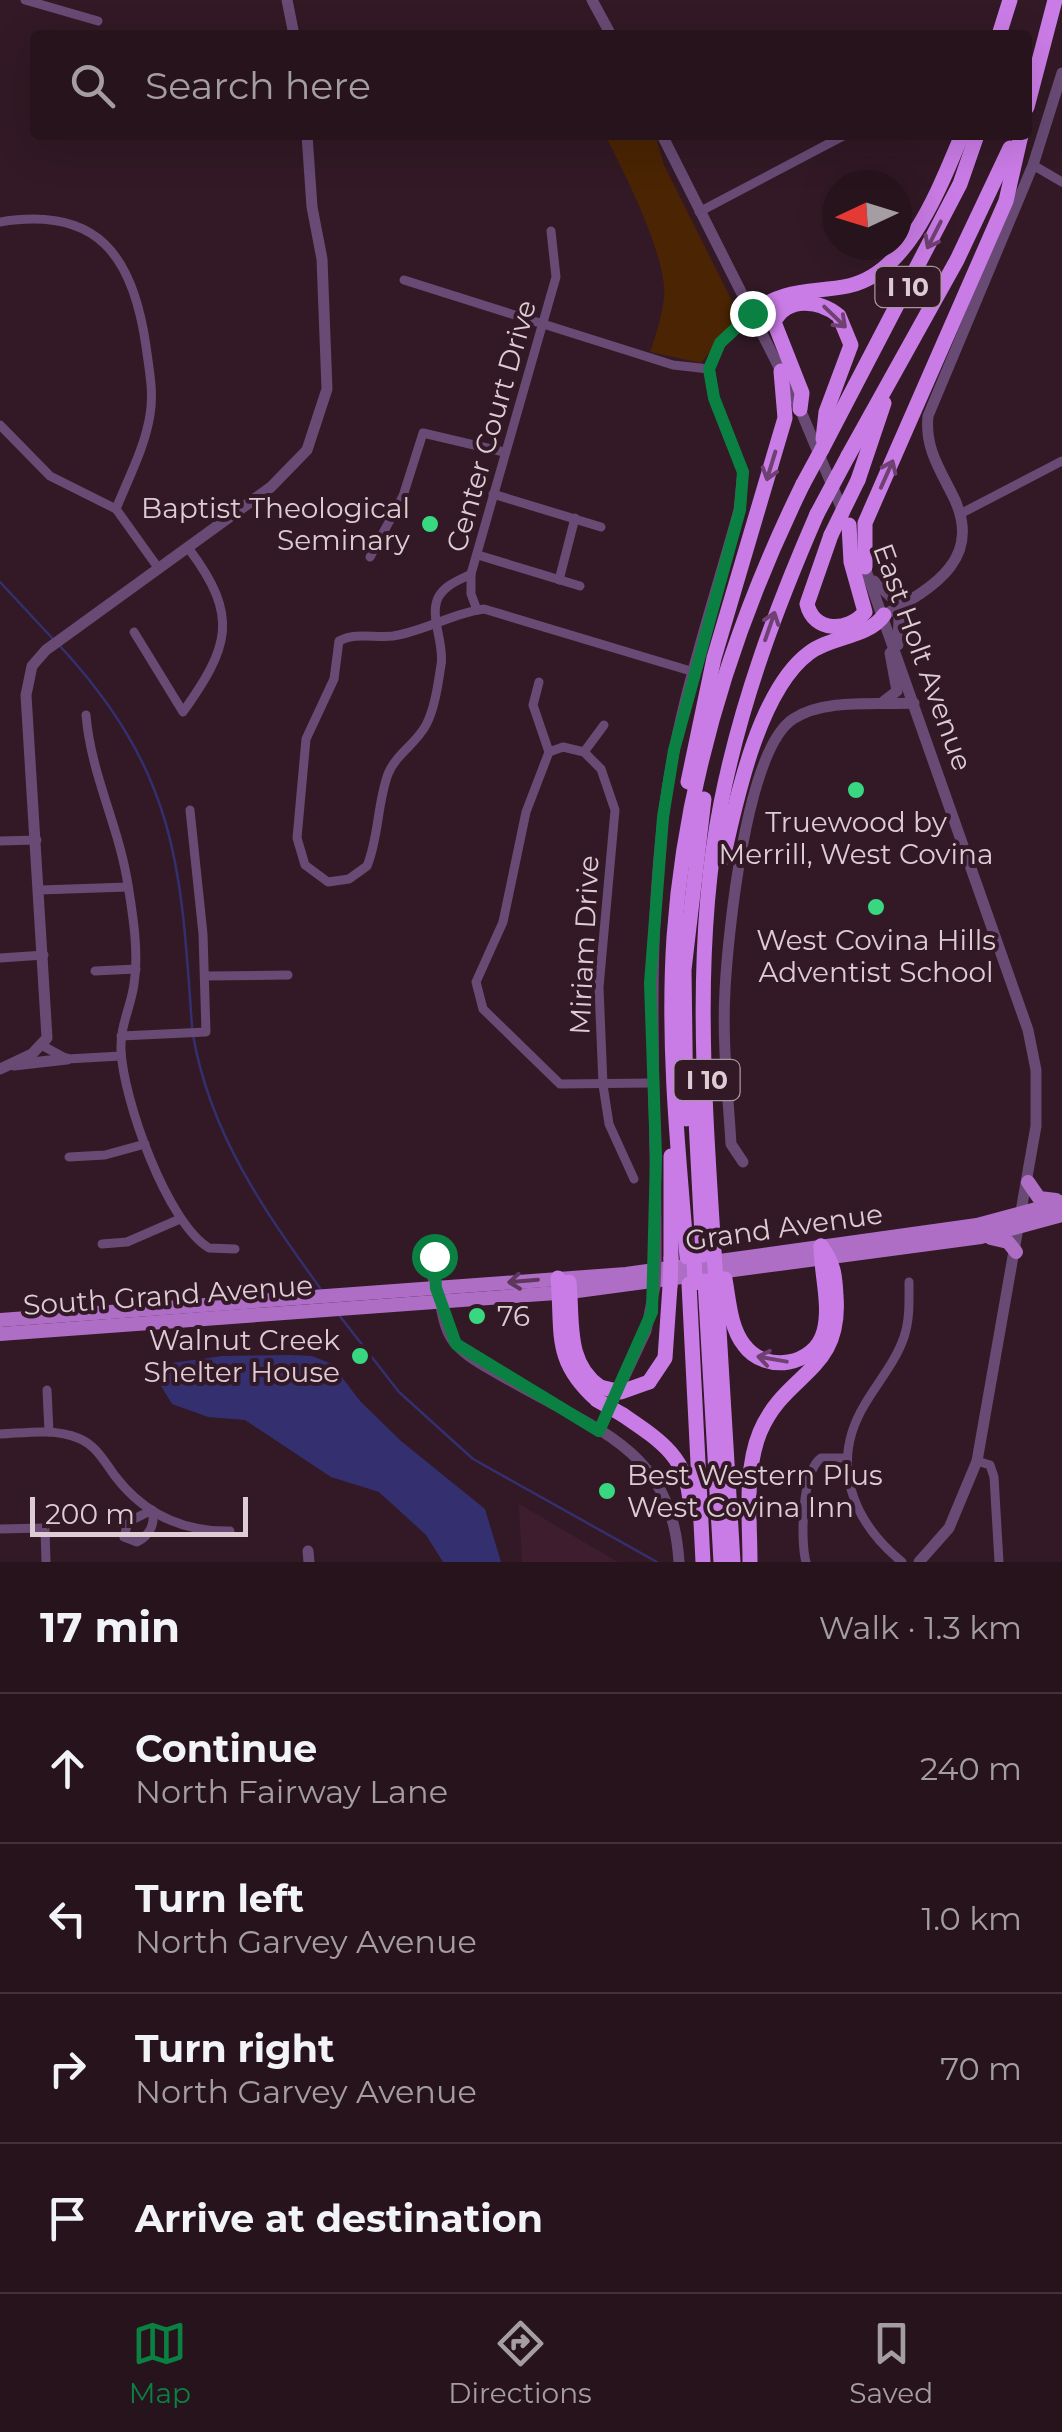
<!DOCTYPE html>
<meta charset="utf-8">
<style>
body{margin:0;font-family:Montserrat,sans-serif;background:#322029;color:#f1f3f6}
.compass{position:absolute;left:822px;top:170px;width:90px;height:90px;border-radius:50%;background:#26131c;box-shadow:0 10px 40px #0002;rotate:266deg}
.scale{position:absolute;left:30px;bottom:25px;width:218px;box-sizing:border-box;padding-left:10px;border:5px solid #deccd4;border-top:0;font-size:28px;line-height:35px;white-space:nowrap;color:#deccd4;-webkit-text-stroke:8px #321925;paint-order:stroke}
.stop{position:absolute;width:30px;height:30px;margin:-22px;border:8px solid #0b8043;border-radius:50%;background:#fff}
.stop.end{background:#0b8043;border-color:#fff;box-shadow:0 2px 10px #0008}
.list{margin:0;padding:0;list-style:none}
h2{display:flex;justify-content:space-between;align-items:center;height:130px;margin:0;padding:0 40px;font-size:42px}
h2 small{font-size:32px;font-weight:400;color:#a49ea3}
.list li{display:grid;grid-template-columns:65px 1fr auto;gap:30px;align-items:center;box-sizing:border-box;height:150px;padding:0 40px;border-top:2px solid #42323b}
.list b{display:block;font-size:38px;white-space:nowrap}
.list p{margin:0;font-size:32px;white-space:nowrap;color:#a49ea3}
.list em{font-size:32px;font-style:normal;color:#a49ea3}
.icon{flex:none;width:55px;height:55px;fill:none;stroke:currentColor;stroke-width:2;stroke-linecap:round;stroke-linejoin:round}
.map{position:relative;flex:none;width:1062px;height:1562px;overflow:hidden}
.search{position:absolute;background:#26131c;box-shadow:0 10px 40px #0002;left:30px;right:30px;top:30px;height:110px;display:flex;align-items:center;gap:25px;box-sizing:border-box;padding:0 35px;border-radius:10px;color:#a49ea3;font-size:38px}
.sheet{height:730px;background:#26131c}
nav{display:flex;justify-content:space-around;align-items:center;box-sizing:border-box;height:140px;border-top:2px solid #42323b;background:#26131c;font-size:28px;color:#a49ea3}
nav a{display:grid;justify-items:center;gap:5px}
nav .on{color:#0b8043}
.map>svg:first-child{display:block}
.built{fill:#3e1e2e}
.green{fill:#4a2403}
.water{fill:#342f6f}
.lines{fill:none;stroke-linecap:round;stroke-linejoin:round}
.stream{stroke:#342f6f;stroke-width:2.5}
.minor{stroke:#684a74;stroke-width:9}
.tertiary{stroke:#684a74;stroke-width:11}
.primary{stroke:#ae6ec5;stroke-width:14}
.motorway{stroke:#ca7ce6;stroke-width:15}
.tertiary-bridge{stroke:#684a74;stroke-width:11}
.motorway-bridge{stroke:#ca7ce6;stroke-width:15}
.oneway{stroke:#6f4172}
.oneway2{stroke:#5d375d}
.route{stroke:#0b8043;stroke-width:12}
.poi-dot{fill:#38d880;stroke:#321925;stroke-width:4}
.labels{text-anchor:middle;dominant-baseline:central;stroke-width:8;stroke-linejoin:round;paint-order:stroke}
.shield{fill:#321925;stroke:#aa96a0;stroke-width:2.5}
.shield-label{font-size:25px;font-weight:bold;fill:#deccd4}
.street-label{font-size:28px;fill:#deccd4;stroke:#321925}
.poi-label{font-size:28px;fill:#deccd4;stroke:#321925;text-anchor:end}
</style>
<div class="map">
<svg width="1062" height="1562" viewBox="0 0 1062 1562">
<rect width="100%" height="100%" fill="#321925"/>
<polygon class="built" points="519,1504 618,1562 522,1562"/>
<path class="green" d="M605,135H655L664,165L736,309L735,320L701,363L650,352C656,336 662,315 664,298C668,258 624,172 605,135Z"/>
<polygon class="water" points="290,1355 312,1356 332,1364 360,1401 401,1441 485,1509 501,1562 443,1562 426,1535 379,1492 331,1477 245,1420 208,1417 172,1404 158,1381 164,1364 222,1356"/>
<g class="lines">
<g class="stream">
<polyline points="0,582 53,639"/>
<path d="M59,645C176,772 181,862 192,1027"/>
<path d="M193,1035C210,1133 263,1209 320,1288"/>
<polyline points="339,1315 399,1392 473,1459 657,1562"/>
</g>
<g class="minor">
<polyline points="25,0 98,21"/>
<polyline points="1033,165 1062,182"/>
<polyline points="699,212 845,135"/>
<path d="M0,222C98,206 133,256 146,346C149,369 154,392 150,415C145,447 128,479 116,509"/>
<polyline points="404,280 673,365 709,369"/>
<polyline points="0,425 50,476 116,509 159,569"/>
<polyline points="493,494 601,527"/>
<polyline points="960,514 1062,461"/>
<polyline points="478,555 580,586"/>
<polyline points="370,557 403,496 423,433 504,452"/>
<path d="M471,574C460,580 446,584 439,596C428,615 445,643 441,665C438,684 435,708 426,725C416,744 396,754 388,774C377,804 379,837 367,866L349,879L328,882L305,865L297,838L306,739L334,679L339,641C355,632 375,638 393,636C425,631 453,613 484,609L694,672"/>
<polyline points="559,580 575,518"/>
<polyline points="477,610 471,594 471,574 556,277 551,231"/>
<path d="M134,632L183,712C229,647 240,617 189,549"/>
<polyline points="539,682 533,705 549,752 526,812 503,922 476,982 483,1009 560,1084 652,1083"/>
<path d="M86,715C91,775 119,826 128,885C133,916 139,953 134,984C131,1007 120,1025 121,1050C123,1099 167,1223 209,1248L235,1249"/>
<polyline points="549,752 563,747 584,752 601,769 615,810 599,987 603,1085 609,1124 634,1179"/>
<polyline points="584,752 604,725"/>
<polyline points="0,841 37,840"/>
<polyline points="40,890 128,887"/>
<polyline points="0,958 44,955"/>
<polyline points="95,971 136,969"/>
<polyline points="206,976 288,975"/>
<polyline points="121,1036 206,1032 203,934 190,810"/>
<polyline points="43,1046 67,1059 121,1056"/>
<polyline points="69,1157 105,1155 145,1144"/>
<polyline points="428,1241 427,1266 436,1288"/>
<polyline points="102,1244 127,1242 180,1219"/>
<polyline points="47,1390 49,1432"/>
<path d="M0,1434C26,1433 53,1428 78,1438C96,1445 104,1461 115,1476C144,1514 183,1532 230,1531"/>
<polyline points="977,1461 990,1465 994,1477 999,1562"/>
<path d="M152,1510C156,1524 149,1536 137,1542L124,1537L128,1522Z"/>
<polyline points="0,1529 45,1528 46,1562"/>
<path d="M806,1562C800,1540 802,1471 821,1458H846"/>
<path d="M902,1562C852,1521 829,1463 865,1404C878,1382 896,1361 904,1337C910,1319 909,1301 909,1282"/>
</g>
<g class="tertiary">
<polyline points="287,0 294,35"/>
<polyline points="592,0 611,35"/>
<polyline points="662,135 800,409 844,514"/>
<polyline points="862,559 1028,1030 1036,1070 1036,1126 977,1461 949,1528 919,1562"/>
<polyline points="874,581 891,597 908,602"/>
<path d="M884,615C935,587 987,557 950,490C937,465 925,445 928,416L1033,165L1062,73"/>
<polyline points="898,645 899,618 905,606"/>
<polyline points="884,701 897,691 890,653"/>
<polyline points="14,1065 67,1059"/>
<polyline points="0,1069 32,1054 47,1038 26,695 32,666 46,650 271,487 307,450 327,389 322,259 312,207 307,135"/>
<path d="M743,1162L731,1144C728,1093 722,1041 725,990C728,934 746,750 793,719C824,698 877,705 914,703"/>
<path d="M656,1260C657,1112 645,967 663,820C675,714 711,612 739,510L743,472L714,398L709,369L720,343L752,313"/>
<path d="M439,1298C443,1313 444,1329 454,1342C468,1359 492,1370 511,1381C598,1431 672,1449 679,1562"/>
<polyline points="599,1431 646,1331 655,1286"/>
<polyline points="308,1551 309,1562"/>
</g>
<g class="primary">
<polyline points="1028,1182 1039,1198 1056,1200"/>
<polyline points="991,1238 1008,1242 1016,1252"/>
<polyline points="0,1320 626,1274 977,1225 1062,1202"/>
<polyline points="0,1334 570,1292 981,1237 1062,1215"/>
</g>
<g class="motorway">
<polyline points="999,35 1010,0"/>
<polyline points="1027,107 1055,0"/>
<path d="M752,313C783,288 812,293 848,286C909,273 940,186 962,135"/>
<path d="M800,409L802,393L774,322C787,296 820,300 839,316L851,345L826,412L823,439"/>
<polyline points="822,449 960,184 977,135"/>
<polyline points="848,456 957,260 1010,148"/>
<polyline points="858,480 884,403"/>
<path d="M831,535L807,604C814,633 848,632 865,612L851,562L849,525"/>
<polyline points="865,567 865,523 1006,201 1021,135"/>
<polyline points="688,782 714,658 785,418 781,371"/>
<path d="M723,859C736,800 759,690 809,653C831,636 868,638 884,615"/>
<polyline points="695,1101 703,1255"/>
<polyline points="686,1119 684,970 704,799"/>
<polyline points="671,1156 671,1258"/>
<path d="M714,1253C705,1106 692,949 721,803C741,702 776,608 817,514"/>
<path d="M687,1257C678,1151 667,1044 674,937C685,780 734,625 803,484"/>
<path d="M558,1278C563,1333 552,1360 597,1400"/>
<path d="M725,1279C729,1301 730,1327 744,1345C765,1374 815,1366 824,1331C831,1306 821,1273 821,1246"/>
<polyline points="716,1280 733,1562"/>
<polyline points="705,1281 721,1562"/>
<path d="M569,1282C573,1320 565,1363 600,1387"/>
<polyline points="689,1284 703,1562"/>
<polyline points="649,1382 665,1358 670,1286"/>
<path d="M623,1415C658,1439 688,1457 690,1503"/>
<path d="M750,1562C750,1520 744,1471 760,1432C785,1372 842,1373 836,1296C835,1275 834,1264 821,1246"/>
</g>
<polyline class="tertiary-bridge" points="655,1286 656,1260"/>
<g class="motorway-bridge">
<polyline points="803,484 822,449"/>
<polyline points="817,514 848,456"/>
<polyline points="831,535 858,480"/>
<polyline points="714,1253 716,1280"/>
<polyline points="694,1256 695,1283"/>
<polyline points="670,1286 671,1258"/>
<polyline points="600,1387 621,1392 649,1382"/>
<polyline points="597,1400 623,1415"/>
</g>
</g>
<defs><path id="oneway-shaft" d="M-6 0H5M1.5-3L5.5 0L1.5 3" fill="none" stroke-width="1.6" stroke-linecap="round" stroke-linejoin="round" transform="scale(2.5)"/></defs>
<g class="oneway">
<use href="#oneway-shaft" transform="translate(934 235) rotate(117)"/>
<use href="#oneway-shaft" transform="translate(835 317) rotate(44)"/>
<use href="#oneway-shaft" transform="translate(771 466) rotate(107)"/>
<use href="#oneway-shaft" transform="translate(887 474) rotate(-66)"/>
<use href="#oneway-shaft" transform="translate(770 626) rotate(-71)"/>
<use href="#oneway-shaft" transform="translate(772 1359) rotate(-170)"/>
</g>
<use class="oneway2" href="#oneway-shaft" transform="translate(523 1281) rotate(175)"/>
<g class="lines">
<polyline class="route" points="434,1256 436,1288 456,1344 599,1431 652,1312 656,1156 650,983 663,817 674,750 740,510 743,472 714,398 709,369 720,343 752,313"/>
</g>
<g class="poi-dot">
<circle cx="430" cy="524" r="10"/>
<circle cx="856" cy="790" r="10"/>
<circle cx="876" cy="907" r="10"/>
<circle cx="477" cy="1316" r="10"/>
<circle cx="360" cy="1356" r="10"/>
<circle cx="607" cy="1491" r="10"/>
</g>
<g class="labels">
<g class="shield">
<rect x="875.5" y="267" width="65" height="40" rx="8"/>
<rect x="674.5" y="1060" width="65" height="40" rx="8"/>
</g>
<g class="shield-label">
<text x="908" y="287">I 10</text>
<text x="707" y="1080">I 10</text>
</g>
<g class="street-label">
<text transform="translate(491 426) rotate(-74)">Center Court Drive</text>
<text transform="translate(923 657) rotate(70)">East Holt Avenue</text>
<text transform="translate(584 945) rotate(-87)">Miriam Drive</text>
<text transform="translate(784 1227) rotate(-8)">Grand Avenue</text>
<text transform="translate(168 1295) rotate(-4)">South Grand Avenue</text>
</g>
<g class="poi-label">
<text x="410" y="508">Baptist Theological<tspan x="410" dy="32">Seminary</tspan></text>
<text x="856" y="822" text-anchor="middle">Truewood by<tspan x="856" dy="32">Merrill, West Covina</tspan></text>
<text x="876" y="940" text-anchor="middle">West Covina Hills<tspan x="876" dy="32">Adventist School</tspan></text>
<text x="497" y="1316" text-anchor="start">76</text>
<text x="340" y="1340">Walnut Creek<tspan x="340" dy="32">Shelter House</tspan></text>
<text x="627" y="1475" text-anchor="start">Best Western Plus<tspan x="627" dy="32">West Covina Inn</tspan></text>
</g>
</g>
</svg>
<svg class="compass" viewBox="-18 -18 36 36"><path d="M0-13l5 13h-10z" fill="#e53935"/><path d="M0 13l5-13h-10z" fill="#a49ea3"/></svg>
<div class="scale">200 m</div>
<div class="stop" style="left:434px;top:1256px"></div>
<div class="stop end" style="left:752px;top:313px"></div>
<div class="search"><svg class="icon" aria-label="search" viewBox="0 0 24 24"><circle cx="10" cy="10" r="6"/><path d="M15 15l6 6"/></svg>Search here</div>
</div>
<section class="sheet">
<h2>17 min<small>Walk · 1.3 km</small></h2>
<ul class="list">
<li><svg class="icon" aria-label="ahead" viewBox="0 0 24 24"><path d="M12 20V5M6 11l6-6 6 6"/></svg><div><b>Continue</b><p>North Fairway Lane</p></div><em>240 m</em></li>
<li><svg class="icon" aria-label="left" viewBox="0 0 24 24"><path d="M17 20v-9H6M10 6l-5 5 5 5"/></svg><div><b>Turn left</b><p>North Garvey Avenue</p></div><em>1.0 km</em></li>
<li><svg class="icon" aria-label="right" viewBox="0 0 24 24"><path d="M7 20v-9h11M14 6l5 5-5 5"/></svg><div><b>Turn right</b><p>North Garvey Avenue</p></div><em>70 m</em></li>
<li><svg class="icon" aria-label="arrive" viewBox="0 0 24 24"><path d="M6 21V4h12l-3 4 3 4H6"/></svg><div><b>Arrive at destination</b></div></li>
</ul>
</section>
<nav>
<a class="on"><svg class="icon" aria-label="map" viewBox="0 0 24 24"><path d="M3 6l6-2 6 2 6-2v14l-6 2-6-2-6 2zM9 4v14M15 6v14"/></svg>Map</a>
<a><svg class="icon" aria-label="directions" viewBox="0 0 24 24"><path d="M12 3l9 9-9 9-9-9zM9 14v-3h6M13 9l2 2-2 2"/></svg>Directions</a>
<a><svg class="icon" aria-label="saved" viewBox="0 0 24 24"><path d="M7 4h10v16l-5-4-5 4z"/></svg>Saved</a>
</nav>
